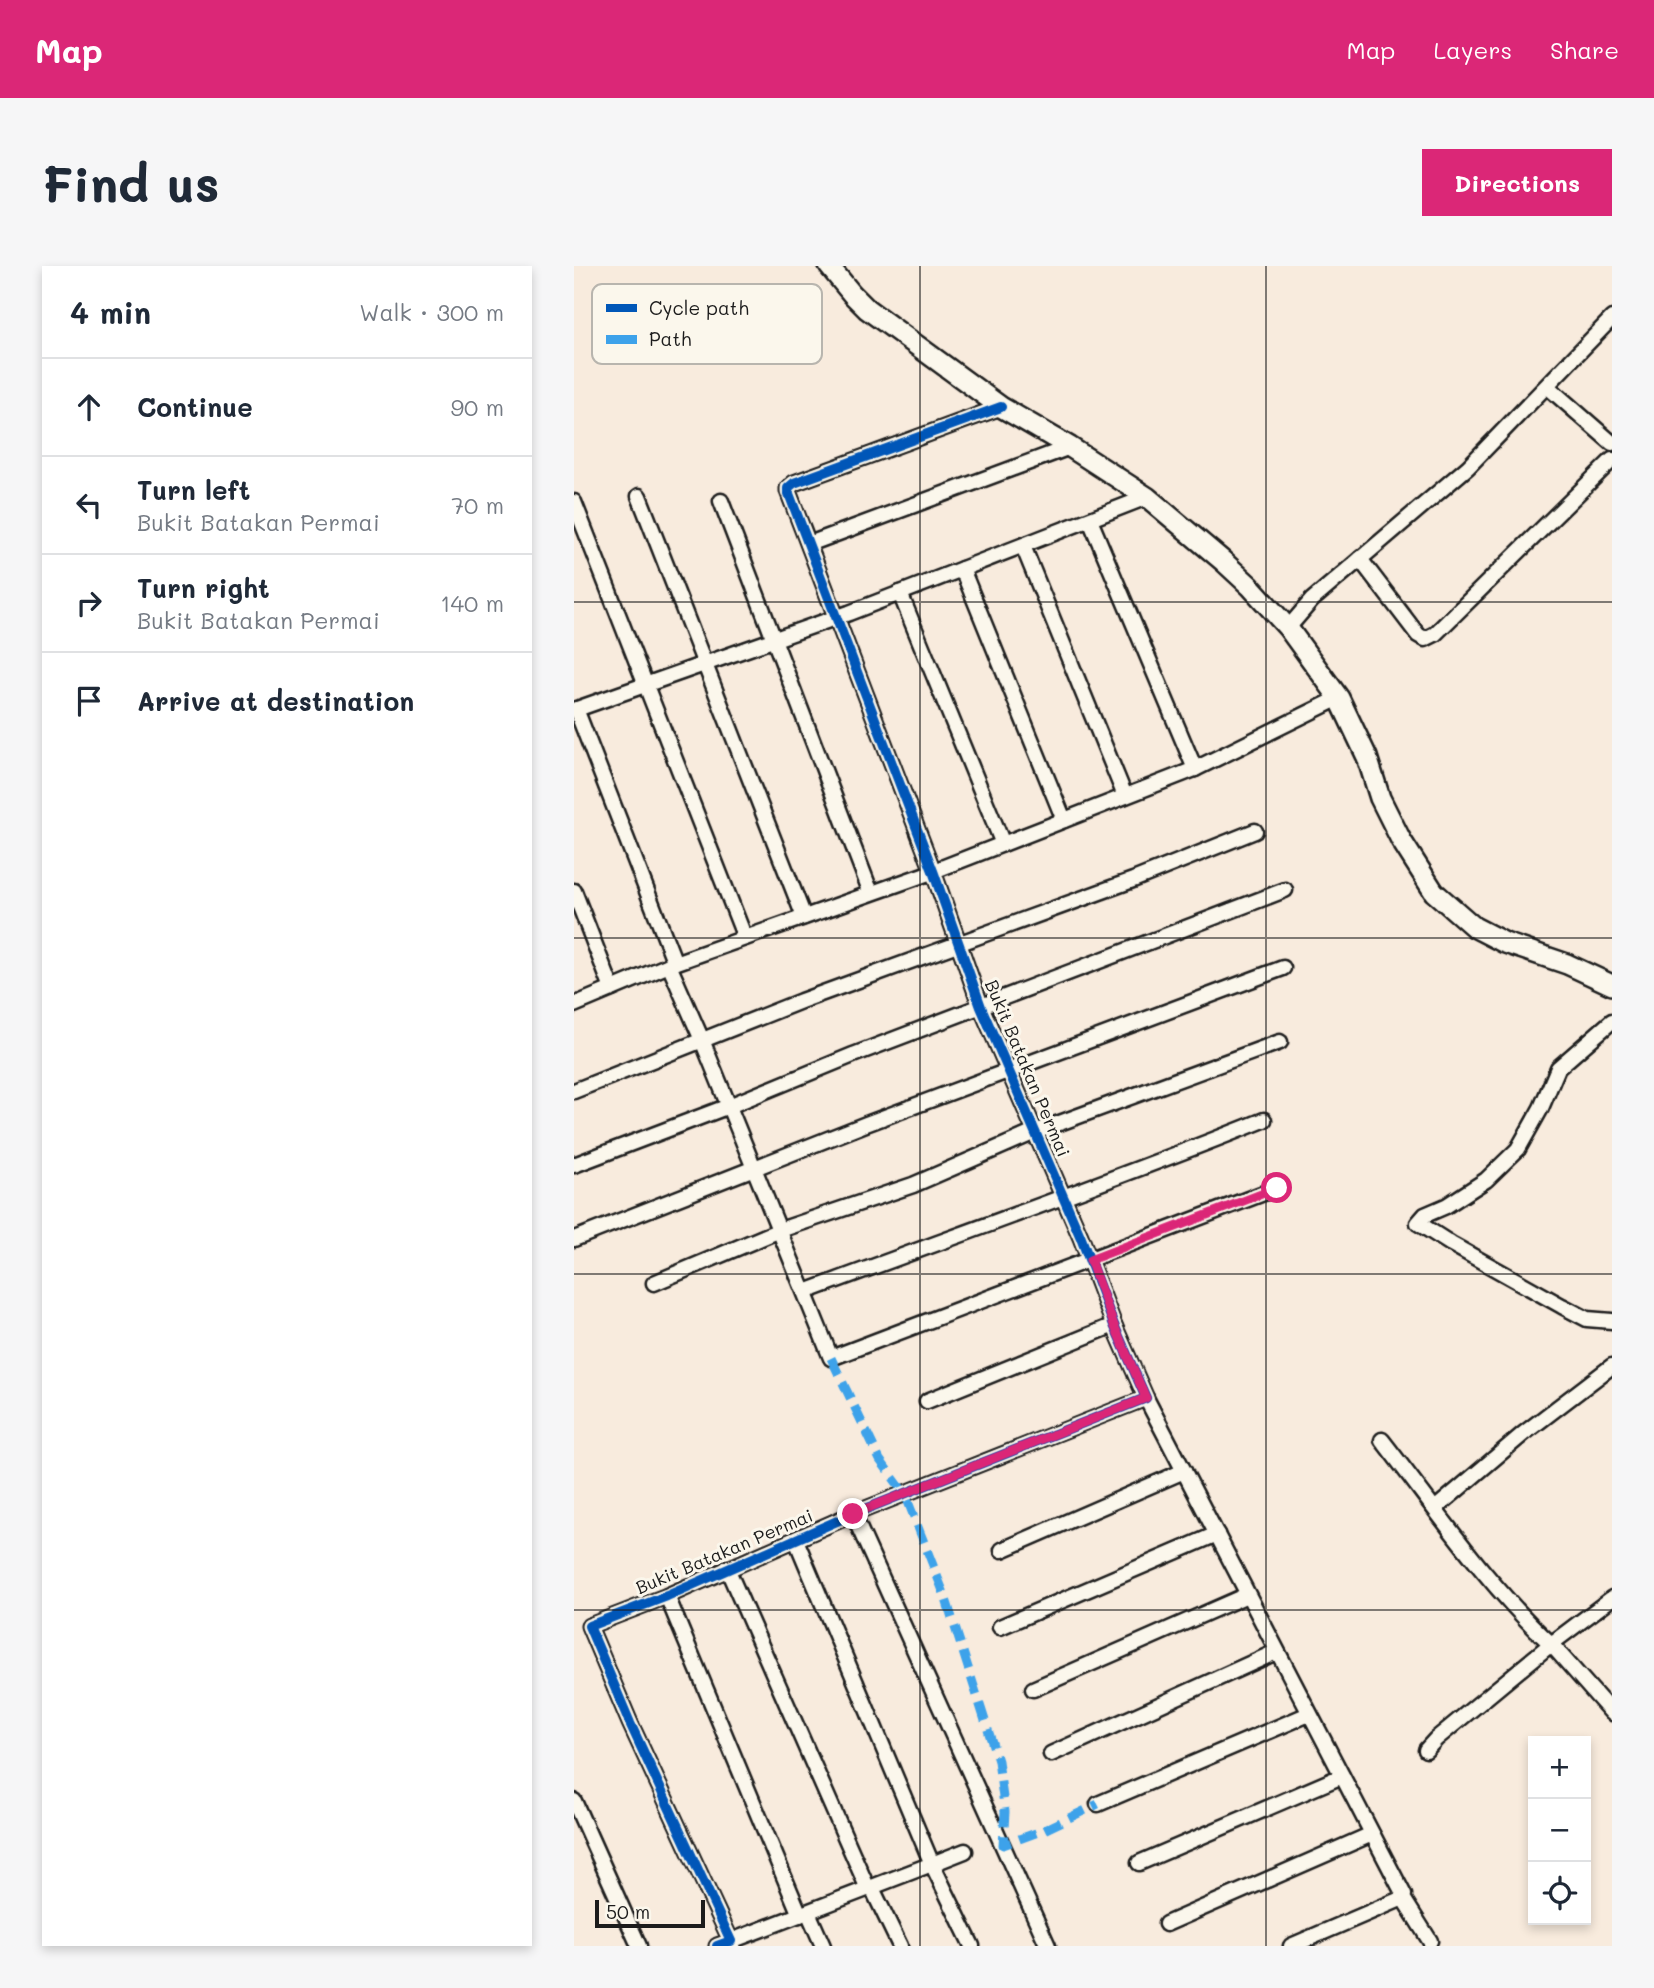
<!DOCTYPE html>
<meta charset="utf-8">
<style>
body{margin:0;font-family:Mali,sans-serif;background:#f6f6f7;color:#1f2937}
.controls{position:absolute;right:21px;bottom:21px;display:grid;overflow:hidden;border-radius:0px;box-shadow:0 4px 10px #0003}
.controls button{width:63px;height:63px;display:grid;place-items:center;padding:0;border:0;border-bottom:2px solid #e0e1e3;background:#fff;color:#1f2937;font:35px sans-serif}
.scale{position:absolute;left:21px;bottom:18px;width:110px;box-sizing:border-box;padding-left:7px;border:4px solid #1c1c1c;border-top:0;font-size:19px;line-height:24px;white-space:nowrap;color:#1c1c1c;-webkit-text-stroke:5px #fbf7ec;paint-order:stroke}
.stop{position:absolute;width:21px;height:21px;margin:-16px;border:5px solid #db2777;border-radius:50%;background:#fff}
.stop.end{background:#db2777;border-color:#fff;box-shadow:0 2px 7px #0008}
.list{margin:0;padding:0;list-style:none}
h2{display:flex;justify-content:space-between;align-items:center;height:91px;margin:0;padding:0 28px;font-size:30px}
h2 small{font-size:23px;font-weight:400;color:#747a83}
.list li{display:grid;grid-template-columns:46px 1fr auto;gap:21px;align-items:center;box-sizing:border-box;height:98px;padding:0 28px;border-top:2px solid #e0e1e3}
.list b{display:block;font-size:26px;white-space:nowrap}
.list p{margin:0;font-size:23px;white-space:nowrap;color:#747a83}
.list em{font-size:23px;font-style:normal;color:#747a83}
.icon{flex:none;width:38px;height:38px;fill:none;stroke:currentColor;stroke-width:2;stroke-linecap:round;stroke-linejoin:round}
.map{position:relative;flex:none;width:1038px;height:1680px;overflow:hidden;border-radius:0px}
header{display:flex;align-items:center;gap:42px;box-sizing:border-box;height:98px;padding:0 35px;background:#db2777;color:#fff}
header strong{font-size:33px}
nav{display:flex;gap:38px;margin-inline-start:auto;font-size:24px}
.intro{display:flex;align-items:center;justify-content:space-between;box-sizing:border-box;height:168px;padding:0 42px}
h1{margin:0;font-size:49px}
.button{padding:18px 32px;border-radius:0px;background:#db2777;color:#fff;font-size:24px;font-weight:700}
main{display:flex;gap:42px;padding:0 42px}
aside{flex:1;background:#fff;border-radius:0px;box-shadow:0 4px 10px #0003}
.map>svg:first-child{display:block}
.lines{fill:none;stroke-linecap:round;stroke-linejoin:round}
.street-casing{stroke:#1c1c1c;stroke-width:19}
.secondary-casing{stroke:#1c1c1c;stroke-width:24}
.street{stroke:#fbf7ec;stroke-width:14}
.secondary{stroke:#fbf7ec;stroke-width:19}
.quiet{stroke:#3da2ea;stroke-width:9;stroke-dasharray:18 9;stroke-linecap:butt}
.cycleway-casing{stroke:#fbf7ec;stroke-width:15}
.cycleway{stroke:#0057b8;stroke-width:10}
.route{stroke:#db2777;stroke-width:9}
.grid{fill:none;stroke:#1c1c1c;stroke-width:2;stroke-opacity:0.55}
.labels{text-anchor:middle;dominant-baseline:central;stroke-width:6;stroke-linejoin:round;paint-order:stroke}
.street-label{font-size:18px;fill:#1c1c1c;stroke:#fbf7ec}
.key{fill:#fbf7ec;stroke:#b8b5ae;stroke-width:2}
.key-label{font-size:19px;fill:#1c1c1c}
</style>
<header>
<strong>Map</strong>
<nav><a>Map</a><a>Layers</a><a>Share</a></nav>
</header>
<div class="intro"><h1>Find us</h1><a class="button">Directions</a></div>
<main>
<aside>
<h2>4 min<small>Walk · 300 m</small></h2>
<ul class="list">
<li><svg class="icon" aria-label="ahead" viewBox="0 0 24 24"><path d="M12 20V5M6 11l6-6 6 6"/></svg><div><b>Continue</b></div><em>90 m</em></li>
<li><svg class="icon" aria-label="left" viewBox="0 0 24 24"><path d="M17 20v-9H6M10 6l-5 5 5 5"/></svg><div><b>Turn left</b><p>Bukit Batakan Permai</p></div><em>70 m</em></li>
<li><svg class="icon" aria-label="right" viewBox="0 0 24 24"><path d="M7 20v-9h11M14 6l5 5-5 5"/></svg><div><b>Turn right</b><p>Bukit Batakan Permai</p></div><em>140 m</em></li>
<li><svg class="icon" aria-label="arrive" viewBox="0 0 24 24"><path d="M6 21V4h12l-3 4 3 4H6"/></svg><div><b>Arrive at destination</b></div></li>
</ul>
</aside>
<div class="map">
<svg width="1038" height="1680" viewBox="0 0 1038 1680">
<rect width="100%" height="100%" fill="#f8ebdd"/>
<filter id="ink" filterUnits="userSpaceOnUse"><feTurbulence type="fractalNoise" baseFrequency=".0143" numOctaves="2"/><feDisplacementMap in="SourceGraphic" scale="14" xChannelSelector="R" yChannelSelector="G"/><feConvolveMatrix kernelMatrix="1 2 1 2 8 2 1 2 1" color-interpolation-filters="sRGB"/></filter>
<g filter="url(#ink)">
<g class="lines">
<g class="street-casing">
<g id="street">
<polyline points="974,121 1038,177"/>
<polyline points="65,230 230,651"/>
<polyline points="147,235 297,627"/>
<polyline points="0,236 171,672"/>
<polyline points="516,254 621,503"/>
<polyline points="235,278 496,181"/>
<polyline points="449,280 551,530"/>
<polyline points="786,293 844,369 851,373 861,368 1038,194"/>
<polyline points="388,303 490,554"/>
<polyline points="326,327 429,578"/>
<polyline points="714,362 738,334 894,201 1038,52"/>
<polyline points="2,443 101,697"/>
<polyline points="0,444 275,347 573,231"/>
<polyline points="0,625 38,723"/>
<polyline points="95,699 128,774 257,1092 703,922"/>
<polyline points="0,739 95,699 352,608 621,503 765,432"/>
<polyline points="1038,755 984,802 967,842 944,883 912,914 872,940 851,949 844,957 877,978 988,1040 1013,1053 1038,1055"/>
<polyline points="0,825 227,735 559,614 681,565"/>
<polyline points="0,899 155,840 279,789 711,624"/>
<polyline points="0,973 292,858 709,702"/>
<polyline points="80,1017 206,964 339,919 461,866 706,776"/>
<path d="M231,1026C384,969 538,915 690,854"/>
<polyline points="572,1132 830,1629 829,1632 856,1675"/>
<polyline points="353,1135 540,1059"/>
<path d="M808,1174C862,1243 912,1318 977,1378L1038,1332"/>
<polyline points="862,1242 949,1168 1038,1100"/>
<polyline points="279,1248 474,1680"/>
<polyline points="428,1284 610,1205"/>
<polyline points="153,1302 294,1623"/>
<polyline points="93,1330 226,1649"/>
<polyline points="426,1361 643,1268"/>
<polyline points="459,1423 673,1329"/>
<polyline points="852,1484 862,1473 977,1378 1038,1447"/>
<polyline points="477,1488 702,1386"/>
<polyline points="0,1535 65,1680"/>
<polyline points="524,1538 735,1448"/>
<polyline points="391,1585 358,1598 398,1680"/>
<polyline points="565,1597 768,1510"/>
<polyline points="298,1622 326,1680"/>
<polyline points="234,1646 249,1680"/>
<polyline points="592,1658 798,1568"/>
<polyline points="143,1680 157,1675 56,1457 15,1360 93,1330 279,1248 572,1132 540,1059 507,972 407,741 359,605 214,225 214,222 220,217 427,141"/>
<polyline points="159,1680 157,1675 358,1598 222,1274"/>
<polyline points="717,1680 829,1632"/>
</g>
</g>
<g class="secondary-casing">
<polyline id="secondary" points="255,0 278,28 293,43 427,141 496,181 573,231 649,295 676,320 714,362 765,432 793,491 806,532 827,574 860,626 900,661 931,677 993,698 1038,719"/>
</g>
<use href="#street" class="street"/>
<use href="#secondary" class="secondary"/>
<polyline class="quiet" points="257,1092 306,1194 331,1228 371,1330 424,1495 431,1546 429,1579 470,1564 524,1538"/>
<g class="cycleway-casing">
<polyline id="cycleway" points="143,1680 157,1675 56,1457 15,1360 93,1330 279,1248 572,1132 540,1059 507,972 407,741 359,605 214,225 214,222 220,217 427,141"/>
</g>
<use href="#cycleway" class="cycleway"/>
</g>
</g>
<g class="lines" filter="url(#ink)">
<polyline class="route" points="279,1248 572,1132 540,1059 516,994 703,922"/>
</g>
<path class="grid" d="M346,0V1680M692,0V1680M0,336H1038M0,672H1038M0,1008H1038M0,1344H1038"/>
<g class="labels">
<g class="street-label">
<text transform="translate(454 802) rotate(67)">Bukit Batakan Permai</text>
<text transform="translate(150 1285) rotate(-23)">Bukit Batakan Permai</text>
</g>
</g>
<rect x="18" y="18" width="230" height="80" rx="10" class="key"/>
<rect x="32" y="38" width="31" height="8" fill="#0057b8"/>
<rect x="32" y="69" width="31" height="9" fill="#3da2ea"/>
<g class="key-label">
<text x="75" y="49">Cycle path</text>
<text x="75" y="80">Path</text>
</g>
</svg>
<div class="controls">
<button>+</button>
<button>−</button>
<button><svg class="icon" aria-label="locate" viewBox="0 0 24 24"><circle cx="12" cy="12" r="6"/><path d="M12 2v4M12 18v4M2 12h4M18 12h4"/></svg></button>
</div>
<div class="scale">50 m</div>
<div class="stop" style="left:703px;top:922px"></div>
<div class="stop end" style="left:279px;top:1248px"></div>
</div>
</main>
